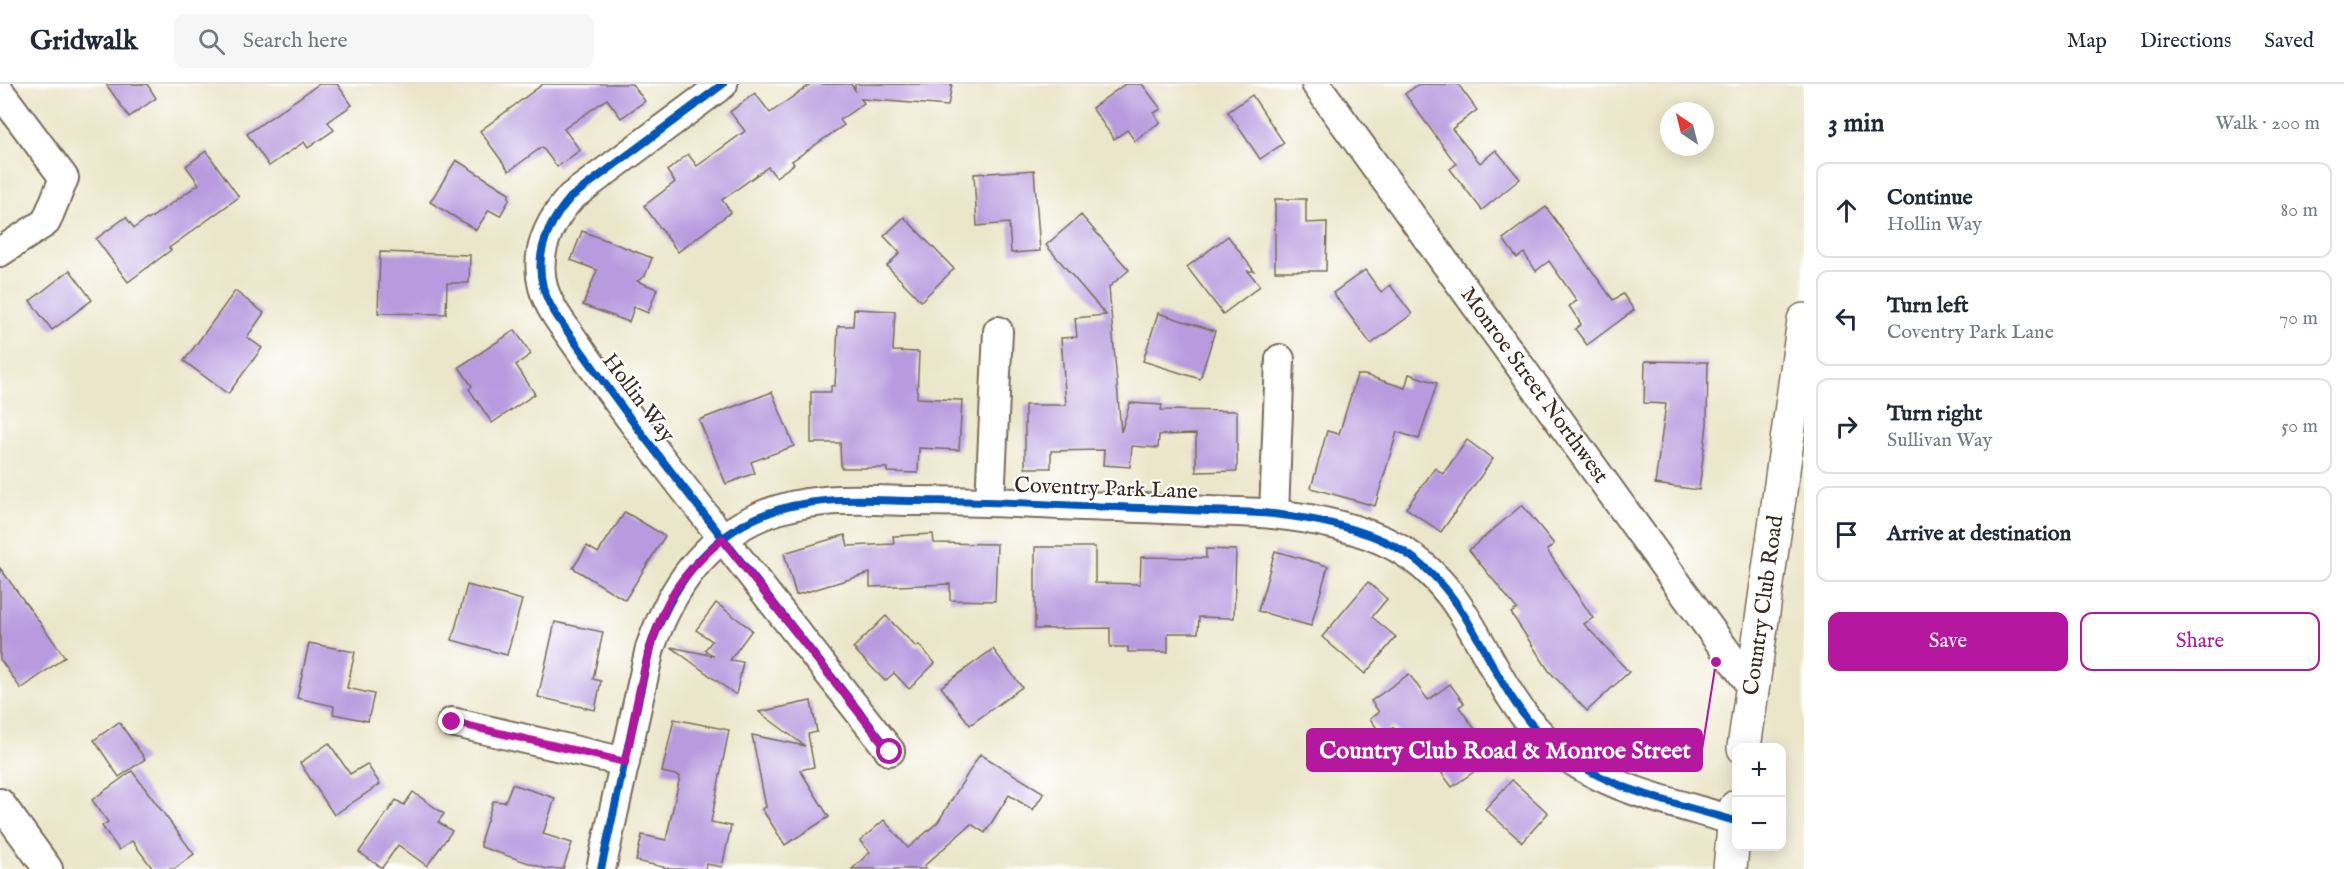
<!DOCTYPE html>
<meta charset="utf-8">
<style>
body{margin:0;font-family:"IM FELL English",serif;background:#f6f6f7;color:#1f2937}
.controls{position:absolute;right:18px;bottom:18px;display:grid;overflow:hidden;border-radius:12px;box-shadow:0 3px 15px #0003}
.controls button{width:54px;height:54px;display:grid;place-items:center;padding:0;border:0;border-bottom:2px solid #e0e1e3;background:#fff;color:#1f2937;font:30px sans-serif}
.compass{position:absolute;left:1660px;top:18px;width:54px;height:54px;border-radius:50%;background:#fff;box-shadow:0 3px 15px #0003;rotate:325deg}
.stop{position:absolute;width:18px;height:18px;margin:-14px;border:4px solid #b5179e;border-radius:50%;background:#fff}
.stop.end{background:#b5179e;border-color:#fff;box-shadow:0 2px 6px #0008}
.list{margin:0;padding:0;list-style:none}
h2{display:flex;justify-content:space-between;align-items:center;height:78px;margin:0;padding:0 24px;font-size:26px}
h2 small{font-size:20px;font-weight:400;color:#747a83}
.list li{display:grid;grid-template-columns:39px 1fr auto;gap:18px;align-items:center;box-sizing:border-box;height:96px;margin:0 12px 12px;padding:0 12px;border:2px solid #e0e1e3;border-radius:12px}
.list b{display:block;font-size:22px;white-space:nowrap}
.list p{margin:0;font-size:20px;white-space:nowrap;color:#747a83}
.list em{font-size:20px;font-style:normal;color:#747a83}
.actions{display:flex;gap:12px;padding:18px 24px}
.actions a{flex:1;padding:14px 0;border:2px solid #b5179e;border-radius:12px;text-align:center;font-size:21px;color:#b5179e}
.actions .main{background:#b5179e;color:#fff}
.icon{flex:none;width:33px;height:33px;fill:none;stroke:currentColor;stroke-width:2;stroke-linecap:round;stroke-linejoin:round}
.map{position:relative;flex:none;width:1804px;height:785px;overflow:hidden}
header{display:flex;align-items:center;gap:36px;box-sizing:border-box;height:84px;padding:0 30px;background:#fff;border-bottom:2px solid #e0e1e3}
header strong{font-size:28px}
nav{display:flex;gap:33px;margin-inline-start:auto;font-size:21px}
.search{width:420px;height:54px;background:#f6f6f7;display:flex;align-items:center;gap:15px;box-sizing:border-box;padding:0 21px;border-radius:12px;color:#747a83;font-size:22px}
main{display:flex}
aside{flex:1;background:#fff}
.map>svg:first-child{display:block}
.building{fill:#b89bdf}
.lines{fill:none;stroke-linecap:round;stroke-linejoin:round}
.minor-casing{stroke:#796c5a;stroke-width:32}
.major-casing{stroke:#796c5a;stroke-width:36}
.minor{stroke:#fff;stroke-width:28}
.major{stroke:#fff;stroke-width:33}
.cycleway-casing{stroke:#fff;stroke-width:11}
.cycleway{stroke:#0057b8;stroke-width:8}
.route{stroke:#b5179e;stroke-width:8}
.labels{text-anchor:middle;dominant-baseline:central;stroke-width:4.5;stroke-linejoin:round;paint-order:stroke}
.street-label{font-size:22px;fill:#3b2a1e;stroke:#fff}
.leader{fill:none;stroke:#b5179e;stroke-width:2}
.callout-dot{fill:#b5179e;stroke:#fff;stroke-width:2}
.callout{fill:#b5179e;stroke:#b5179e;stroke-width:2}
.callout-label{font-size:24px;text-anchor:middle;font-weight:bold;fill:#fff}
</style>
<header>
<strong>Gridwalk</strong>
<div class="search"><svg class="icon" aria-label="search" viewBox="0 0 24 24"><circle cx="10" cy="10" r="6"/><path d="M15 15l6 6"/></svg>Search here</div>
<nav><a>Map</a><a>Directions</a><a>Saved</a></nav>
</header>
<main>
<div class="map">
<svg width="1804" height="785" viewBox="0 0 1804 785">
<rect width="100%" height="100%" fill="#fff"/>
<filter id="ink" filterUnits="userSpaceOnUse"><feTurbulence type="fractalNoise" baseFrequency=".0167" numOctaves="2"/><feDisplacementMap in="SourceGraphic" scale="12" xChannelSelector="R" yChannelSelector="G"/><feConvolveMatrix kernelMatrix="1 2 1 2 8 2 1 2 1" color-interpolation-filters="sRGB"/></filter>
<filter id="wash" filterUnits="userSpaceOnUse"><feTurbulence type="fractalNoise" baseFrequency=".008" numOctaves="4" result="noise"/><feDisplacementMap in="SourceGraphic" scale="24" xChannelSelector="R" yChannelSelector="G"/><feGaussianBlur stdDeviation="1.35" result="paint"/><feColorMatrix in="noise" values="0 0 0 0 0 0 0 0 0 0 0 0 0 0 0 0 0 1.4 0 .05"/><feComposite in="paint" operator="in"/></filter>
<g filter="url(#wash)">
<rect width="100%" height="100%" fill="#ebe6c9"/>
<g id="blocks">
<g class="building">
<polygon points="106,0 147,0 156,14 129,33"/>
<polygon points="319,0 337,0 352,21 328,38 334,46 308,64 304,58 269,82 247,50"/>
<polygon points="543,0 632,0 645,17 621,34 607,15 564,45 580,66 557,83 542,63 509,87 480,47"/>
<polygon points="811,0 851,0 855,6 855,0 952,0 948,22 861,15 864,19 840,36 844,41 792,77 794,80 776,93 768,83 722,116 731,128 678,168 644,122 675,98 667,87 688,70 697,82 745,47 730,28 755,9 770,29"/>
<polygon points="1125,0 1142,0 1161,25 1154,29 1160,38 1135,57 1127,46 1114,55 1092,24"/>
<polygon points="1419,0 1458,0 1477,26 1452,45 1480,79 1496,66 1520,95 1482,126 1450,85 1456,80 1405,10"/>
<polygon points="1252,11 1284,59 1260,75 1228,28"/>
<polygon points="206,67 239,113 169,164 171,166 128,198 96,155 126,133 134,144 147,135 148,136 199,100 186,82"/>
<polygon points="456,76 509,109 509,116 500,132 489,126 476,146 430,118"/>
<polygon points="1034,86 1040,167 1011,169 1009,139 977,142 974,90"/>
<polygon points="1275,115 1306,115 1306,139 1327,138 1326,187 1275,187"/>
<polygon points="1546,123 1613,216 1623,210 1634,226 1587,261 1575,245 1581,240 1569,222 1577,217 1549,177 1536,187 1524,169 1517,174 1503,155"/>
<polygon points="1081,131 1129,186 1109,203 1121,348 1130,319 1162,321 1161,326 1237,327 1237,387 1196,388 1196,350 1159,351 1158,364 1132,362 1130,383 1103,381 1104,366 1051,367 1051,384 1025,384 1025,321 1066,321 1061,254 1077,253 1075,234 1106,231 1046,161"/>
<polygon points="904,133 954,185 921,217 887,182 900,169 884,152"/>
<polygon points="582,147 652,174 645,192 637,197 657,205 648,229 634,223 629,238 583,221 597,186 571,176"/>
<polygon points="1228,152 1254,187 1248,187 1260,202 1223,230 1187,183"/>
<polygon points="380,168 470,171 469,199 447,199 446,230 378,229"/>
<polygon points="70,186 92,216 52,246 30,217"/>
<polygon points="1365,186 1381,208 1390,201 1412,230 1371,260 1333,209"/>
<polygon points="235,207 264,229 247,253 262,264 228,310 184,277"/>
<polygon points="854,225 895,227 893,267 919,268 917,314 962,316 959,366 919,364 918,389 887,388 887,384 841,384 840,359 811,359 811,308 831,308 831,302 835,302 838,242 853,242"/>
<polygon points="1158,229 1215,247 1200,295 1143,277"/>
<polygon points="515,246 531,270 516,281 535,310 492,339 469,305 472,302 459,283"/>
<polygon points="1645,277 1708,278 1707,340 1699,406 1655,400 1666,320 1644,319"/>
<polygon points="1409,290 1437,299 1419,355 1397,348 1375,422 1311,404 1327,347 1339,350 1357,291 1365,291 1405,304"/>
<polygon points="772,308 794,362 751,378 755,389 726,400 699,336"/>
<polygon points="1467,356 1493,375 1441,448 1406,424 1435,384 1443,390"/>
<polygon points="1522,421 1554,460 1547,466 1593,534 1584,540 1629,588 1587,627 1549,587 1511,529 1517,525 1469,466"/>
<polygon points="625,428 665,452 625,516 573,484 587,462 598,469"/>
<polygon points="933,450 934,459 997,460 995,517 950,516 950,500 870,503 870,489 796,511 784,469 845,451 848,462 894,460 893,452"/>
<polygon points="1035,463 1095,463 1095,499 1140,500 1141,473 1206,474 1206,465 1236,466 1234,534 1199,533 1198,549 1168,549 1168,568 1128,568 1128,563 1110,563 1110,544 1035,545"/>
<polygon points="1275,467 1328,482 1311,542 1258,527"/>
<polygon points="0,484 65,573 21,605 0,575"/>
<polygon points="1368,498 1387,515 1372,533 1396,553 1365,590 1322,553"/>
<polygon points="467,501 522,516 507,571 452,556"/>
<polygon points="716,519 752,546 730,576 743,578 736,611 671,563 714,572 705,566 712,557 696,546"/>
<polygon points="886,532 916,563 919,561 935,579 909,605 894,589 885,597 853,564"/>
<polygon points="555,538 603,548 593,595 601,597 595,626 538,613"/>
<polygon points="309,559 355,568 347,604 374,610 368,637 333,630 334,622 297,614"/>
<polygon points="993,565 1022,603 970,641 941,603"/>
<polygon points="1409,590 1428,616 1450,600 1464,619 1459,623 1495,673 1452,703 1435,680 1429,685 1410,658 1406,661 1393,643 1382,651 1370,635 1379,628 1371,617"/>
<polygon points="811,617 817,648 808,650 814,683 800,686 829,733 785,761 762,725 766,723 752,651 805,662 759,628"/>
<polygon points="674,635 729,646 711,738 731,742 722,783 706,780 705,785 672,785 636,777 642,751 666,756 680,692 662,688"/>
<polygon points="119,638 145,675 119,693 94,656"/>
<polygon points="329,659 350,690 367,680 380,700 334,731 300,679"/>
<polygon points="980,670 1044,709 1033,726 1009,711 985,749 971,740 924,782 927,785 852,785 870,768 860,757 884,736 908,764 938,738"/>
<polygon points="132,687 194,770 174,785 153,785 132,757 119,766 102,742 108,738 92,716"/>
<polygon points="1512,696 1548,729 1522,758 1485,725"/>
<polygon points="512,700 555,714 543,750 572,759 563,785 547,785 481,763 481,755 493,717 505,718"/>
<polygon points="413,708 444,730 438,738 452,747 427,782 398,761 382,784 359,768 396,716 404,721"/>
</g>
</g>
</g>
<g filter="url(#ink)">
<use href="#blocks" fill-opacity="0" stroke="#796c5a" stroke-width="1.5"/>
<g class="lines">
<g class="minor-casing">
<g id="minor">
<path d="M723,0L571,113C549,138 534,168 543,203C549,224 563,241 575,258C595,286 615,314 636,342C720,452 805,559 890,667"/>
<path id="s1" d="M1316,0L1752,603"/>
<polyline points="0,8 64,94 46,138 0,168"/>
<polyline points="990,418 998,247"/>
<polyline points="1274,430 1280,275"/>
<polyline points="452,638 625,678"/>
<polyline points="0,719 48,785"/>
<path d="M601,785L650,564C671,505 703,456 763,431C812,411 862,416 914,417C970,417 1025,419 1081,422C1124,423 1166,425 1209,427C1230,428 1252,428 1273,430C1312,434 1362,444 1396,463C1475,507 1483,593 1543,653C1593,703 1669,717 1735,737"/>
</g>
</g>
<g class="major-casing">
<g id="major">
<path id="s2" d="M1744,664L1804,236"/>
<polyline points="1730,785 1736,723"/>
</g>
</g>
<use href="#minor" class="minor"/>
<use href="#major" class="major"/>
<g class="cycleway-casing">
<g id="cycleway">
<path d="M723,0L571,113C549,138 534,168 543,203C549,224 563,241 575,258C595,286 615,314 636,342C720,452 805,559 890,667"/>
<path d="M601,785L650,564C671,505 703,456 763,431C812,411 862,416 914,417C970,417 1025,419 1081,422C1124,423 1166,425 1209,427C1230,428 1252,428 1273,430C1312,434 1362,444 1396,463C1475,507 1483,593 1543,653C1593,703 1669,717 1735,737"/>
</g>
</g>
<use href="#cycleway" class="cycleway"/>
</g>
</g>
<g class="lines" filter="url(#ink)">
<path class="route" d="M452,638L625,678C638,621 644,556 675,506C688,486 705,471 722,455L890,668"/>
</g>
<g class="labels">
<g class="street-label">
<text stroke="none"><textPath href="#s1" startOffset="372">Monroe Street Northwest</textPath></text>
<text transform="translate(638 314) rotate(53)">Hollin Way</text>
<text transform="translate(1106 405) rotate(2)">Coventry Park Lane</text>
<text stroke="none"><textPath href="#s2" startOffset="144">Country Club Road</textPath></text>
</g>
</g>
<path class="leader" d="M1716 578L1702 666"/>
<circle class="callout-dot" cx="1716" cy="578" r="6"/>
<rect class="callout" x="1307" y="645" width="395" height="42" rx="6"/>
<g class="callout-label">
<text x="1505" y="674">Country Club Road &amp; Monroe Street</text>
</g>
</svg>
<div class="controls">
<button>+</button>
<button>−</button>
</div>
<svg class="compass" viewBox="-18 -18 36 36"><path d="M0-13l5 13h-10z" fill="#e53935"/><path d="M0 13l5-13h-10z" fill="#747a83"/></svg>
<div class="stop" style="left:890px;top:668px"></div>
<div class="stop end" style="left:452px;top:638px"></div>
</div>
<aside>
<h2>3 min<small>Walk · 200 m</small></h2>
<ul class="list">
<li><svg class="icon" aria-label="ahead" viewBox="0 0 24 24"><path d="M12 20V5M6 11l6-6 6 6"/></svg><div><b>Continue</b><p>Hollin Way</p></div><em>80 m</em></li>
<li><svg class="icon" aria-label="left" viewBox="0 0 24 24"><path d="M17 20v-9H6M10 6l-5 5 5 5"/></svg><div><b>Turn left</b><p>Coventry Park Lane</p></div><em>70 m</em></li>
<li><svg class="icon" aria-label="right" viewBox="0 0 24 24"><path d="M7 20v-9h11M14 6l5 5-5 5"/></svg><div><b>Turn right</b><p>Sullivan Way</p></div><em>50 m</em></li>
<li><svg class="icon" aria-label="arrive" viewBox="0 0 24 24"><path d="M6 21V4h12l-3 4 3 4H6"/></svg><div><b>Arrive at destination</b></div></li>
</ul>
<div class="actions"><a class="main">Save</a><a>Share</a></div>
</aside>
</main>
